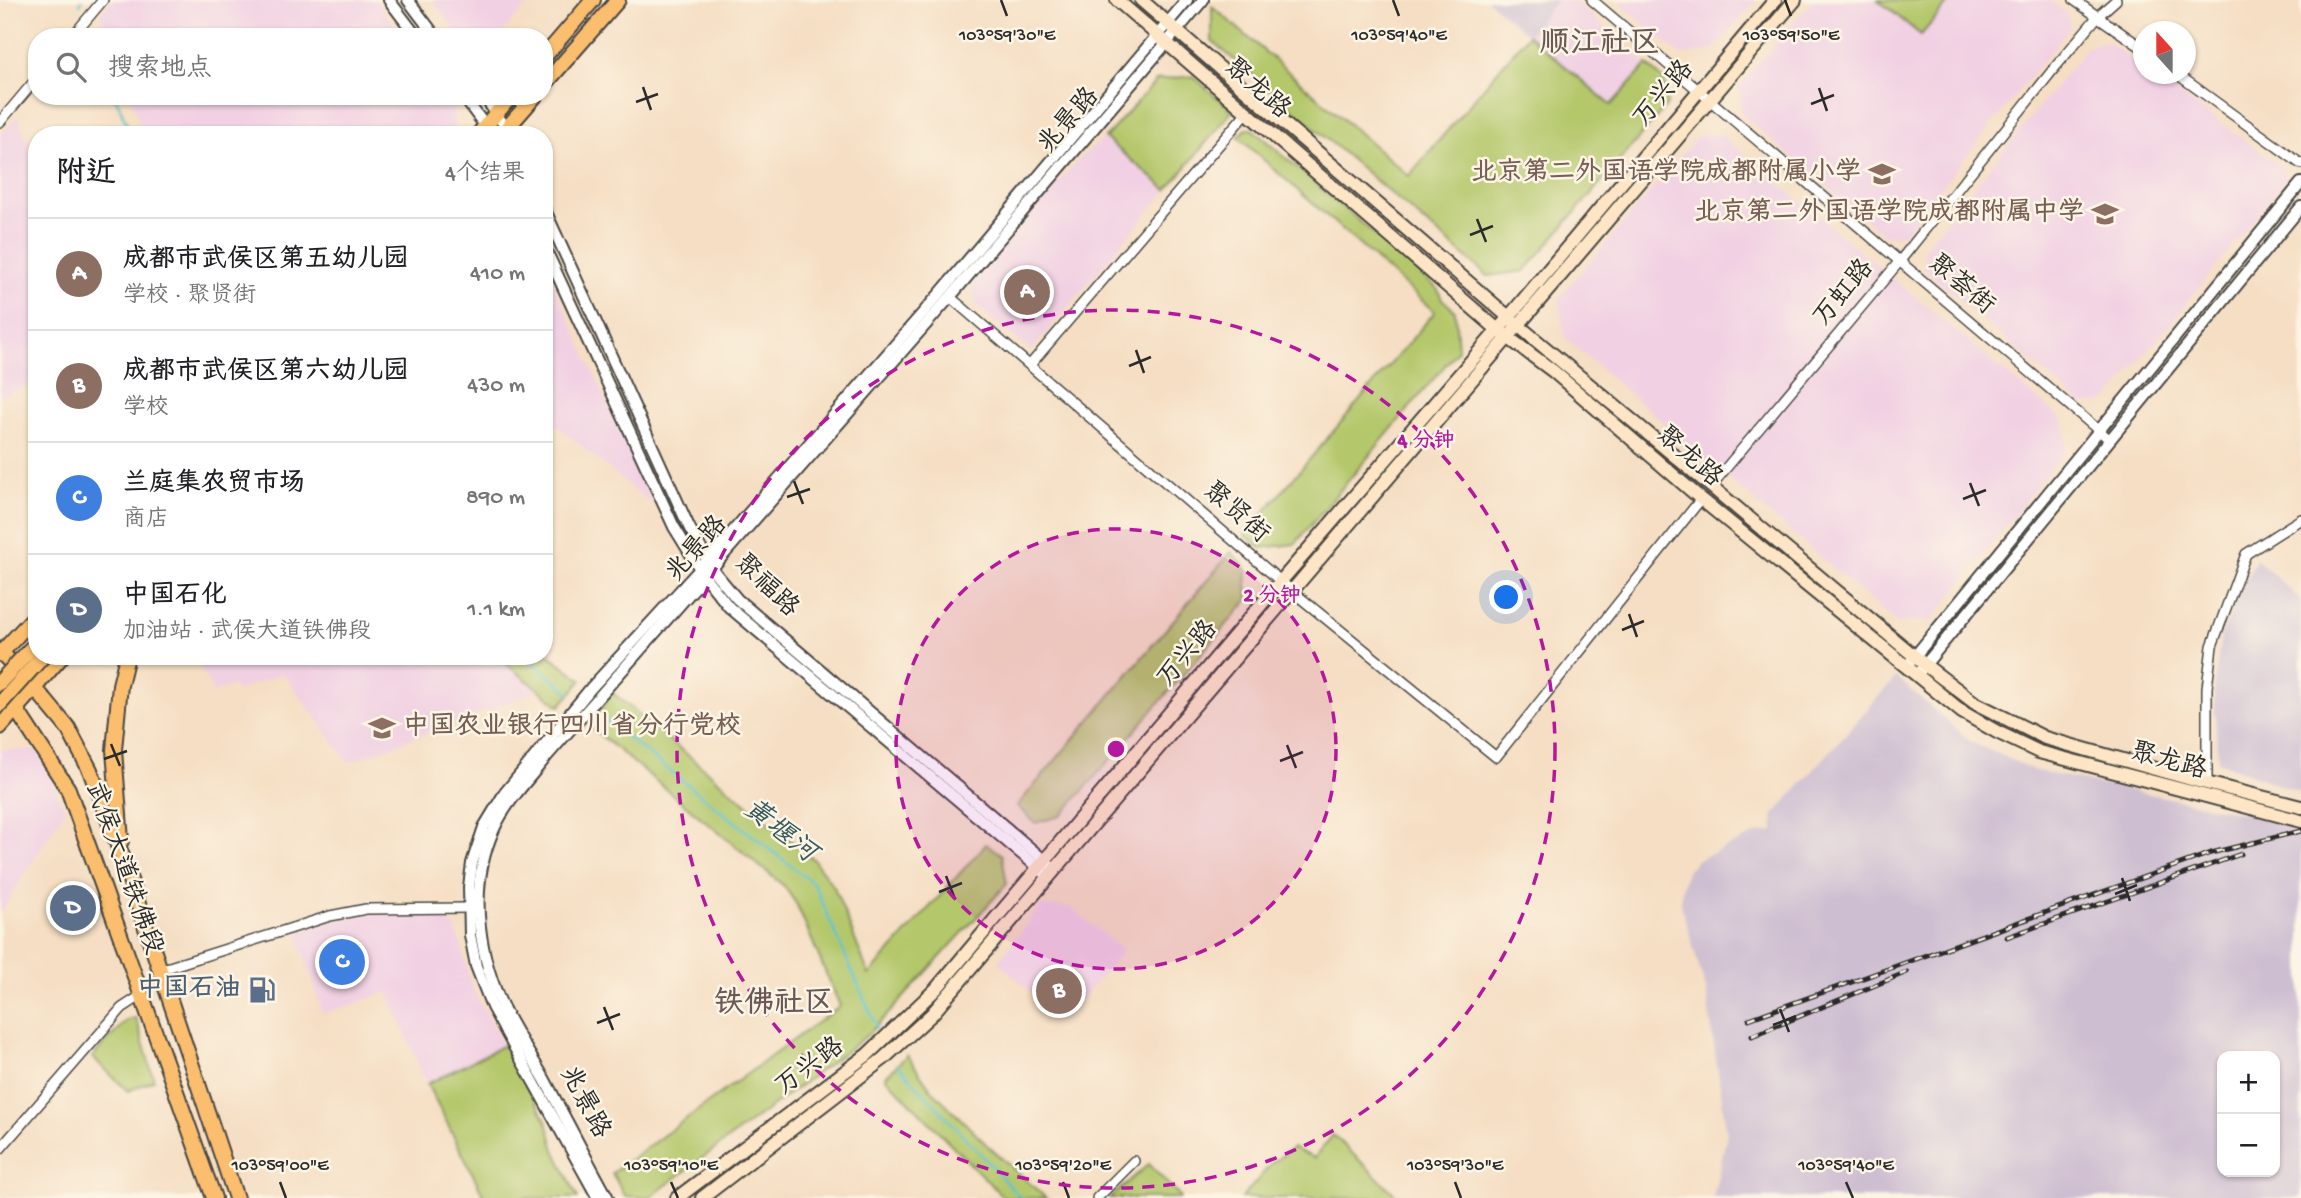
<!DOCTYPE html>
<html lang="zh">
<meta charset="utf-8">
<style>
body{margin:0;font-family:"Gochi Hand","LXGW WenKai TC",sans-serif;background:#f6f6f6;color:#202124}
.controls{position:absolute;right:21px;bottom:21px;display:grid;overflow:hidden;border-radius:14px;box-shadow:0 2px 5px #0004}
.controls button{width:63px;height:63px;display:grid;place-items:center;padding:0;border:0;border-bottom:2px solid #e0e0e0;background:#fff;color:#202124;font:35px sans-serif}
.compass{position:absolute;left:2133px;top:21px;width:63px;height:63px;border-radius:50%;background:#fff;box-shadow:0 2px 5px #0004;rotate:339deg}
.you{position:absolute;left:1507px;top:598px;width:24px;height:24px;margin:-18px;border:5px solid #fff;border-radius:50%;background:#1a73e8;box-shadow:0 0 0 10px #1a73e833}
.badge{display:grid;place-items:center;width:46px;height:46px;border-radius:50%;background:#2563eb;color:#fff;font-size:23px;font-weight:700}
.pin{position:absolute;translate:-50% -50%;border:4px solid #fff;box-shadow:0 2px 7px #0006}
.list{margin:0;padding:0;list-style:none}
h2{display:flex;justify-content:space-between;align-items:center;height:91px;margin:0;padding:0 28px;font-size:30px}
h2 small{font-size:23px;font-weight:400;color:#757577}
.list li{display:grid;grid-template-columns:46px 1fr auto;gap:21px;align-items:center;box-sizing:border-box;height:112px;padding:0 28px;border-top:2px solid #e0e0e0}
.list b{display:block;font-size:26px;white-space:nowrap}
.list p{margin:0;font-size:23px;white-space:nowrap;color:#757577}
.list em{font-size:23px;font-style:normal;color:#757577}
.icon{flex:none;width:38px;height:38px;fill:none;stroke:currentColor;stroke-width:2;stroke-linecap:round;stroke-linejoin:round}
.map{position:relative;flex:none;width:2301px;height:1198px;overflow:hidden}
.search{position:absolute;background:#fff;box-shadow:0 2px 5px #0004;left:28px;top:28px;width:525px;height:77px;display:flex;align-items:center;gap:18px;box-sizing:border-box;padding:0 24px;border-radius:28px;color:#757577;font-size:26px}
.panel{position:absolute;background:#fff;box-shadow:0 2px 5px #0004;left:28px;top:126px;width:525px;height:539px;border-radius:28px}
.map>svg:first-child{display:block}
.built{fill:#f1d0e3}
.industrial{fill:#cebed1;fill-rule:evenodd}
.green{fill:#b4c76a;stroke:#70794a;stroke-width:2}
.lines{fill:none;stroke-linecap:round;stroke-linejoin:round}
.stream{stroke:#56c3d0;stroke-width:2.5}
.minor-casing{stroke:#494642;stroke-width:12}
.tertiary-casing{stroke:#494642;stroke-width:14}
.secondary-casing{stroke:#494642;stroke-width:16}
.primary-casing{stroke:#494642;stroke-width:18}
.minor{stroke:#fff;stroke-width:9}
.tertiary{stroke:#fff;stroke-width:10}
.secondary{stroke:#fde5c5;stroke-width:12}
.primary{stroke:#fbbe6e;stroke-width:14}
.rail-casing{stroke:#2b2b2b;stroke-width:5}
.rail{stroke:#fcf5e5;stroke-width:2.5;stroke-dasharray:8;stroke-linecap:butt}
.primary-bridge-casing{stroke:#494642;stroke-width:18;stroke-linecap:butt}
.primary-bridge{stroke:#fbbe6e;stroke-width:14}
.ticks{fill:none;stroke:#2b2b2b;stroke-width:2.5}
.ring{fill:none;stroke:#b5179e;stroke-width:3.5;stroke-dasharray:12 9}
.labels{text-anchor:middle;dominant-baseline:central;stroke-width:5;stroke-linejoin:round;paint-order:stroke}
.street-label{font-size:26px;fill:#2b2b2b;stroke:#fcf5e5}
.education-label{font-size:26px;font-weight:bold;fill:#785e54;stroke:#fcf5e5;text-anchor:end}
.service-label{font-size:26px;font-weight:bold;fill:#4e5e75;stroke:#fcf5e5;text-anchor:end}
.water-label{font-size:28px;font-style:italic;fill:#38595d;stroke:#fcf5e5}
.quarter-label{font-size:30px;font-weight:bold;fill:#6a5857;stroke:#fcf5e5}
.ticks-label{font-size:18px;text-anchor:middle;fill:#2b2b2b;stroke:#fcf5e5;stroke-width:5;stroke-linejoin:round;paint-order:stroke}
.centre{fill:#b5179e;stroke:#fcf5e5;stroke-width:3.5}
.ring-label{font-size:21px;text-anchor:middle;font-weight:bold;fill:#b5179e;stroke:#fcf5e5;stroke-width:5;stroke-linejoin:round;paint-order:stroke}
</style>
<div class="map">
<svg width="2301" height="1198" viewBox="0 0 2301 1198">
<rect width="100%" height="100%" fill="#fcf5e5"/>
<filter id="ink" filterUnits="userSpaceOnUse"><feTurbulence type="fractalNoise" baseFrequency=".0143" numOctaves="2"/><feDisplacementMap in="SourceGraphic" scale="14" xChannelSelector="R" yChannelSelector="G"/><feConvolveMatrix kernelMatrix="1 2 1 2 8 2 1 2 1" color-interpolation-filters="sRGB"/></filter>
<filter id="wash" filterUnits="userSpaceOnUse"><feTurbulence type="fractalNoise" baseFrequency=".00686" numOctaves="4" result="noise"/><feDisplacementMap in="SourceGraphic" scale="28" xChannelSelector="R" yChannelSelector="G"/><feGaussianBlur stdDeviation="1.57" result="paint"/><feColorMatrix in="noise" values="0 0 0 0 0 0 0 0 0 0 0 0 0 0 0 0 0 1.4 0 .05"/><feComposite in="paint" operator="in"/></filter>
<g filter="url(#wash)">
<rect width="100%" height="100%" fill="#f5dec3"/>
<g class="built">
<polygon points="112,0 376,0 402,37 108,37 100,14"/>
<polygon points="432,0 531,0 499,37 460,37"/>
<polygon points="1557,0 1573,0 1647,65 1611,105 1528,35"/>
<polygon points="1624,0 1756,0 1712,51 1681,55 1621,5"/>
<polygon points="1813,0 1878,0 1921,35 1951,0 2048,0 2067,13 2070,27 1904,234 1885,236 1741,114 1740,86"/>
<polygon points="2107,42 2143,68 2144,74 2152,74 2282,167 2287,179 2107,401 2082,405 1924,269 1924,248 2088,47"/>
<polygon points="130,96 445,96 452,105 455,126 447,135 149,135 142,128"/>
<polygon points="17,116 37,165 37,382 0,397 0,135"/>
<polygon points="1699,135 1721,135 2065,422 2065,450 1932,620 1897,623 1565,338 1559,298"/>
<polygon points="1105,138 1167,190 1031,351 974,303 973,281 1081,157"/>
<polygon points="544,263 654,506 544,415"/>
<polygon points="194,656 496,656 539,690 349,763 283,673 237,691 233,685 214,693"/>
<polygon points="0,750 36,750 65,810 0,913"/>
<polygon points="1040,906 1070,907 1123,951 1063,1021 998,962"/>
<polygon points="424,914 440,915 456,929 473,990 504,1045 455,1073 427,1084 388,992 323,1014 297,933 330,921 359,915"/>
</g>
<g class="industrial">
<polygon points="1487,0 1557,0 1528,35"/>
<polygon points="2256,559 2301,600 2301,793 2218,762 2214,692 2221,634"/>
<path d="M1896,677L1971,742L2036,771L2301,825V1198H1713L1727,1134L1706,990L1680,902L1684,880L1688,870L1697,860L1759,833L1774,831L1773,816ZM2222,1056H2275V1172H2222Z"/>
</g>
<g class="green">
<polygon points="1878,0 1951,0 1921,35"/>
<polygon points="1212,6 1409,176 1528,35 1611,105 1647,65 1664,80 1667,105 1525,271 1488,276 1212,41"/>
<polygon points="1193,76 1232,111 1167,190 1105,138 1157,80"/>
<polygon points="1251,128 1437,288 1442,299 1455,311 1458,350 1295,544 1261,548 1245,535 1435,312 1238,137 1245,130"/>
<polygon points="1231,552 1246,567 1248,600 1061,816 1035,823 1017,806"/>
<polygon points="544,651 582,680 560,706 496,656 544,656"/>
<polygon points="613,693 813,859 834,887 869,975 986,844 1002,855 1007,884 891,1011 865,1037 649,1198 625,1196 612,1173 840,1006 797,905 784,886 588,725"/>
<polygon points="136,1018 154,1080 128,1091 92,1057 127,1020"/>
<polygon points="504,1045 547,1122 555,1150 578,1198 485,1198 427,1084"/>
<polygon points="907,1055 930,1088 988,1146 1046,1198 1004,1198 885,1077"/>
<polygon points="1333,1135 1399,1198 1242,1198 1272,1163 1293,1148 1314,1158"/>
<polygon points="1149,1164 1181,1198 1110,1198"/>
</g>
<g class="lines">
<g class="stream">
<polyline points="80,4 82,0"/>
<polyline points="87,31 89,37"/>
<polyline points="115,96 130,132"/>
<polyline points="524,656 570,693"/>
<polyline points="596,713 814,884 877,1028"/>
<polyline points="898,1065 1021,1198"/>
</g>
</g>
</g>
<g filter="url(#ink)">
<g class="lines">
<g class="minor-casing">
<g id="minor">
<polyline points="1592,0 2110,440"/>
<polyline points="2074,0 2144,49"/>
<polyline points="72,37 103,0"/>
<polyline points="2177,74 2301,164"/>
<polyline points="0,122 37,78"/>
<polyline points="950,297 1292,591 1496,757 1701,499"/>
<polyline points="1030,365 1247,112"/>
<polyline points="1711,486 1899,262 2052,71 2098,16 2116,0"/>
<polyline points="2207,783 2207,688 2212,646 2246,554 2301,519"/>
<polyline points="160,970 330,916 366,909 470,908"/>
<polyline points="0,1149 122,1008 142,995"/>
<polyline points="1097,1198 1134,1161"/>
</g>
</g>
<g class="tertiary-casing">
<g id="tertiary">
<polyline points="389,0 417,37"/>
<polyline points="408,0 436,37"/>
<polyline points="463,96 492,135"/>
<polyline points="484,96 511,135"/>
<polyline points="544,208 689,527 712,569 737,599 1051,866"/>
<polyline points="544,246 674,527 705,577 729,607 1049,877"/>
<polyline points="1911,661 2301,183"/>
<polyline points="1920,671 2301,207"/>
<polyline points="598,1198 492,1007 476,966 470,935 469,887 472,863 484,827 504,794 591,688 700,569 942,291 1187,0"/>
<path d="M608,1198C586,1159 566,1119 545,1080C530,1054 512,1028 500,1001C477,947 469,884 494,829C506,802 529,779 547,756L950,297L1203,0"/>
</g>
</g>
<g class="secondary-casing">
<g id="secondary">
<polyline points="1117,0 1498,330 1553,371 1701,499 1962,712 1997,732 2039,752 2301,821"/>
<polyline points="1141,0 1519,326 1925,665 1975,703 2045,738 2198,781 2301,807"/>
<polyline points="677,1198 867,1055 936,989 1281,581 1498,330 1775,0"/>
<polyline points="702,1198 883,1059 932,1014 1795,0"/>
</g>
</g>
<g class="primary-casing">
<g id="primary">
<polyline points="544,57 593,0"/>
<polyline points="544,85 618,0"/>
<polyline points="478,135 511,96"/>
<polyline points="501,135 535,96"/>
<polyline points="0,651 34,687 68,728 90,770 122,856 236,1198"/>
<polyline points="0,654 37,614"/>
<polyline points="0,690 16,709 68,789 214,1198"/>
<polyline points="0,727 62,656"/>
<polyline points="121,841 114,750 120,685 127,656"/>
</g>
</g>
<use href="#minor" class="minor"/>
<use href="#tertiary" class="tertiary"/>
<use href="#secondary" class="secondary"/>
<use href="#primary" class="primary"/>
<g class="rail-casing">
<g id="rail">
<polyline points="2007,937 2241,854"/>
<polyline points="1749,1019 2211,853 2301,831"/>
<polyline points="1752,1036 1907,972"/>
</g>
</g>
<use href="#rail" class="rail"/>
<g class="primary-bridge-casing">
<g id="primary-bridge">
<polyline points="0,682 37,642"/>
<polyline points="0,704 43,656"/>
</g>
</g>
<use href="#primary-bridge" class="primary-bridge"/>
</g>
</g>
<path class="ticks" d="M1001,0L1007,16M1393,0L1399,16M1785,0L1791,16M643,87L651,110M1819,88L1827,111M636,102L658,94M1811,104L1834,95M1477,219L1486,242M1470,235L1493,226M1136,350L1144,373M1129,366L1151,357M794,481L803,504M1970,483L1979,506M787,497L810,489M1963,499L1986,490M1629,614L1637,637M1622,630L1644,621M111,744L120,766M1287,745L1296,768M104,759L127,751M1280,761L1303,752M946,876L955,899M2122,878L2130,901M939,892L962,883M2115,894L2137,885M604,1007L613,1030M1780,1009L1789,1032M597,1023L620,1014M1773,1025L1796,1016M280,1182L286,1198M671,1182L678,1198M1063,1182L1069,1198M1455,1182L1461,1198M1846,1182L1853,1198"/>
<circle cx="1116" cy="749" r="220" fill="#b5179e" fill-opacity=".12"/>
<g class="ring">
<circle cx="1116" cy="749" r="220"/>
<circle cx="1116" cy="749" r="439"/>
</g>
<defs>
<g id="school-bare" transform="scale(2.1)"><path d="M0-5L7-2L0 1L-7-2ZM-4 1L0 2.5L4 1V4Q0 6-4 4Z" fill="#8d6e63" stroke="#fcf5e5" stroke-width="2.5" paint-order="stroke"/></g>
<g id="fuel-bare" transform="scale(2.1)"><path d="M-5.5-6h7V0h2V4h1.3V-2.5L3-4.5l.8-.8L6-3V5H2.5V1h-1V6h-7ZM-4.2-4.7v3.2H.2V-4.7Z" fill="#5c6f8a" stroke="#fcf5e5" stroke-width="2.5" paint-order="stroke"/></g>
</defs>
<g fill-rule="evenodd">
<use href="#school-bare" x="1882" y="174"/>
<use href="#school-bare" x="2105" y="214"/>
<use href="#school-bare" x="382" y="728"/>
<use href="#fuel-bare" x="262" y="990"/>
</g>
<g class="labels">
<g class="street-label">
<text transform="translate(1256 90) rotate(41)">聚龙路</text>
<text transform="translate(1665 95) rotate(-50)">万兴路</text>
<text transform="translate(1070 122) rotate(-49)">兆景路</text>
<text transform="translate(1960 286) rotate(40)">聚荟街</text>
<text transform="translate(1845 294) rotate(-50)">万虹路</text>
<text transform="translate(1688 458) rotate(41)">聚龙路</text>
<text transform="translate(1235 514) rotate(41)">聚贤街</text>
<text transform="translate(698 550) rotate(-49)">兆景路</text>
<text transform="translate(765 587) rotate(44)">聚福路</text>
<text transform="translate(1189 655) rotate(-50)">万兴路</text>
<text transform="translate(2168 763) rotate(15)">聚龙路</text>
<text transform="translate(122 869) rotate(70)">武侯大道铁佛段</text>
<text transform="translate(811 1068) rotate(-37)">万兴路</text>
<text transform="translate(583 1103) rotate(62)">兆景路</text>
</g>
<g class="education-label">
<text x="1861" y="174">北京第二外国语学院成都附属小学</text>
<text x="2084" y="214">北京第二外国语学院成都附属中学</text>
<text x="403" y="728" text-anchor="start">中国农业银行四川省分行党校</text>
</g>
<g class="service-label">
<text x="241" y="990">中国石油</text>
</g>
<g class="water-label">
<text transform="translate(779 832) rotate(38)">黄堰河</text>
</g>
<g class="quarter-label">
<text x="1600" y="45">顺江社区</text>
<text x="774" y="1005">铁佛社区</text>
</g>
</g>
<g class="ticks-label">
<text x="1007" y="40">103°59'30"E</text>
<text x="1399" y="40">103°59'40"E</text>
<text x="1791" y="40">103°59'50"E</text>
<text x="280" y="1170">103°59'00"E</text>
<text x="671" y="1170">103°59'10"E</text>
<text x="1063" y="1170">103°59'20"E</text>
<text x="1455" y="1170">103°59'30"E</text>
<text x="1846" y="1170">103°59'40"E</text>
</g>
<circle cx="1116" cy="749" r="10" class="centre"/>
<g class="ring-label">
<text x="1426" y="446">4 分钟</text>
<text x="1272" y="601">2 分钟</text>
</g>
</svg>
<div class="controls">
<button>+</button>
<button>−</button>
</div>
<svg class="compass" viewBox="-18 -18 36 36"><path d="M0-13l5 13h-10z" fill="#e53935"/><path d="M0 13l5-13h-10z" fill="#757577"/></svg>
<div class="you"></div>
<div class="pin badge" style="left:1027px;top:292px;background:#8d6e63">A</div>
<div class="pin badge" style="left:1059px;top:991px;background:#8d6e63">B</div>
<div class="pin badge" style="left:342px;top:962px;background:#3f7fe0">C</div>
<div class="pin badge" style="left:73px;top:908px;background:#5c6f8a">D</div>
<div class="search"><svg class="icon" aria-label="search" viewBox="0 0 24 24"><circle cx="10" cy="10" r="6"/><path d="M15 15l6 6"/></svg>搜索地点</div>
<section class="panel">
<h2>附近<small>4个结果</small></h2>
<ul class="list">
<li><span class="badge" style="background:#8d6e63">A</span><div><b>成都市武侯区第五幼儿园</b><p>学校 · 聚贤街</p></div><em>410 m</em></li>
<li><span class="badge" style="background:#8d6e63">B</span><div><b>成都市武侯区第六幼儿园</b><p>学校</p></div><em>430 m</em></li>
<li><span class="badge" style="background:#3f7fe0">C</span><div><b>兰庭集农贸市场</b><p>商店</p></div><em>890 m</em></li>
<li><span class="badge" style="background:#5c6f8a">D</span><div><b>中国石化</b><p>加油站 · 武侯大道铁佛段</p></div><em>1.1 km</em></li>
</ul>
</section>
</div>
